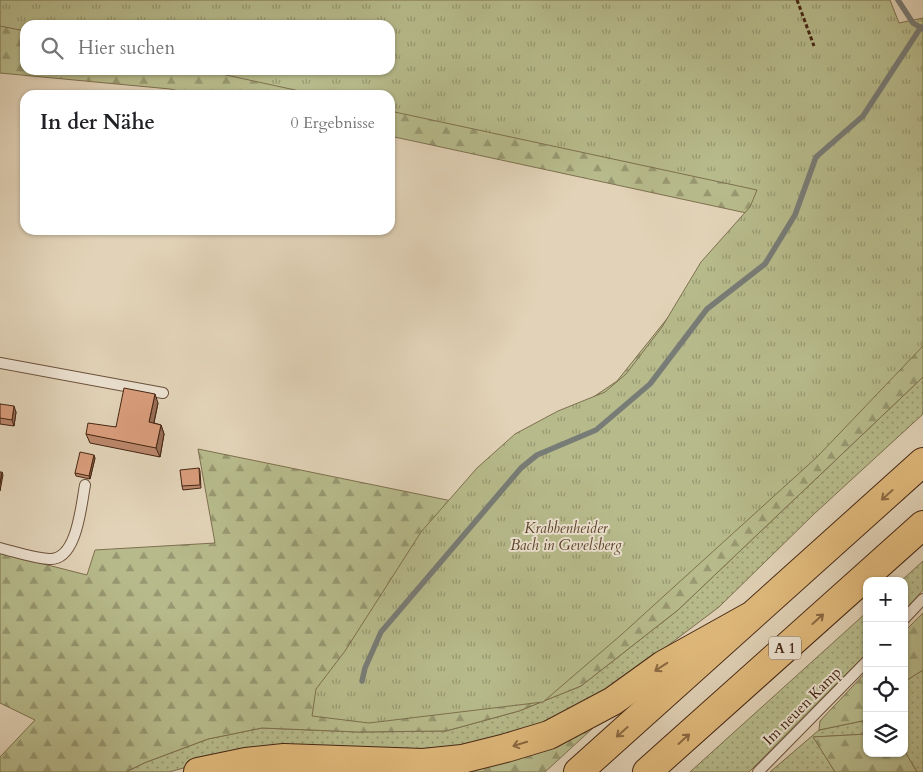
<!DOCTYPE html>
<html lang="de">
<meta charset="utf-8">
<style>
body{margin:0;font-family:Cardo,serif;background:#f2f2f2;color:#202124}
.controls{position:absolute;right:15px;bottom:15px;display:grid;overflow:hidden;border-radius:10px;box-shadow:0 1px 4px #0004}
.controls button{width:45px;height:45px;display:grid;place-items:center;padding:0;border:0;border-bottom:1px solid #e0e0e0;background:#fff;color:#202124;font:25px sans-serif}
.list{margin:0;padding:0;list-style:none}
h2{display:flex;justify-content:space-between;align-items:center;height:65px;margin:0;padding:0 20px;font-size:21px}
h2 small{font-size:16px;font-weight:400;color:#757577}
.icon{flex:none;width:28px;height:28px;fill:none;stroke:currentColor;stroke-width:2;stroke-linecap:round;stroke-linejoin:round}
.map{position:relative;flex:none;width:923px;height:772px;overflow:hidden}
.search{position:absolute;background:#fff;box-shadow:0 1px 4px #0004;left:20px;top:20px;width:375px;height:55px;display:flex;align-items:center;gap:12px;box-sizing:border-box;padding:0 18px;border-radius:15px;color:#757577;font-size:19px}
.panel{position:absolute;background:#fff;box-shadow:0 1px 4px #0004;left:20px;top:90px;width:375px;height:145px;border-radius:15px}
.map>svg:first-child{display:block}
.grass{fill:url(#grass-dots);stroke:#7e704f}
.forest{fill:url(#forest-firs);stroke:#7e704f;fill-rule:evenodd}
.park{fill:url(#park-tufts);stroke:#7e704f}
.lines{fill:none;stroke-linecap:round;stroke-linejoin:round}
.stream{stroke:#787c77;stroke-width:5.5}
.service-casing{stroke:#6c513c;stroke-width:12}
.motorway-casing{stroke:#452612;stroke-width:30}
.path{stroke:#452612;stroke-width:3;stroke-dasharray:4 2.5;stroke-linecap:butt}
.service{stroke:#ece2d1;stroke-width:10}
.motorway{stroke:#e1ba7c;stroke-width:28}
.wall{fill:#bb876b;stroke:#452612}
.shaded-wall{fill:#986e57;stroke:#452612}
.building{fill:#d99d7c;stroke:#452612}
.oneway{stroke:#8b6942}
.labels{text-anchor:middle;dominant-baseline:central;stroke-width:4;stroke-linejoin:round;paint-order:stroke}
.shield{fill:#ece2d1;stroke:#775e4b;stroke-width:1}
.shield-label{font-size:14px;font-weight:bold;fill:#452612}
.park-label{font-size:15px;font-style:italic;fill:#5c442a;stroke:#ece2d1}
.street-label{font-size:15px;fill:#452612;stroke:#ece2d1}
</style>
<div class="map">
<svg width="923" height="772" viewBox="0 0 923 772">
<defs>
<pattern id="grass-dots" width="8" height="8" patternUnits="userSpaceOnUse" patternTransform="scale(1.25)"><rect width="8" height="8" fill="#b7bb8c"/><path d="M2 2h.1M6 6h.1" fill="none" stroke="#979871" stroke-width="1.8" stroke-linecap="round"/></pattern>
<pattern id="forest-firs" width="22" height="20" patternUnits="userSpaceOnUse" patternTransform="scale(1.25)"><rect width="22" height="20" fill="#b7bb8c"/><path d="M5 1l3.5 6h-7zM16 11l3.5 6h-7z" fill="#979871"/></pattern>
<pattern id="park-tufts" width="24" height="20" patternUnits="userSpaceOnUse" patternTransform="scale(1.25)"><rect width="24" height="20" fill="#b7bb8c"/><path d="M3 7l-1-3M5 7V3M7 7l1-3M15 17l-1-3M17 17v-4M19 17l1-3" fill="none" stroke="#979871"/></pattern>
</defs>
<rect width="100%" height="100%" fill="#e2d3b8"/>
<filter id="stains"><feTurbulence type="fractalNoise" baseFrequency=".004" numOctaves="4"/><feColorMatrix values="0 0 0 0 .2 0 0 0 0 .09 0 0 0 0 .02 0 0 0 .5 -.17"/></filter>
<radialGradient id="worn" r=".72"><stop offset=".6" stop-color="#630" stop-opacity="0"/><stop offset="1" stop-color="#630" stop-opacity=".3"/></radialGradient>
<g class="grass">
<polygon points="923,377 923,414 814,514 719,607 597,699 526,731 450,753 219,758 169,772 126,772 144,763 208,739 262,728 358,732 446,731 519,711 581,686 678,610"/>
<polygon points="923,561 923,590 904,611 904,581 901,581"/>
<polygon points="867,612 867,653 749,772 690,772"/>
<polygon points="923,670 923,772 917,772 904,750 904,682"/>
<polygon points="867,720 867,734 814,737 835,772 770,772 819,730"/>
</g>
<g class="forest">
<path d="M0,0L861,47L923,21V377L678,610L581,686L519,711L446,731L358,732L262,728L208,739L144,763L126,772H0V757L35,720L0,703V553L87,575L95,550L215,543L198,449L452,501L490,467L617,381L751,214L390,136V95H197L170,89L0,73ZM25,25H390V70H25Z"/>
<polygon points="923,613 923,670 904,682 904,632"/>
<polygon points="867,671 867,720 819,730 820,721"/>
<polygon points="593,728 545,772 452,772 528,754"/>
<polygon points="867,734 867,753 904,753 904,750 917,772 835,772 813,737"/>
</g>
<polygon class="park" points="0,0 890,0 899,23 923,18 923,346 817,457 621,635 543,702 369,723 312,716 316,689 345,651 421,532 477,468 515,434 558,411 605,392 626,374 662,327 701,262 750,207 757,190 390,111 390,95 318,95 203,70 390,70 390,25 25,25 25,31 0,26"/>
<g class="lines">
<g class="stream">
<polyline points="898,0 913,23 923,29"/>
<polyline points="362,681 365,668 381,632 521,468 537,455 596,430 650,384 707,309 765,264 795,215 816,157 863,116 921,27"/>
</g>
<g class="service-casing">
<g id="service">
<polyline points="0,363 163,393"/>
<path d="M0,548C16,552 33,558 49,559C77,561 81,506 85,485"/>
<polyline points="904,619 923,599"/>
<polyline points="758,772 867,661"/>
</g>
</g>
<g class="motorway-casing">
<g id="motorway">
<polyline points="198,772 246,762 284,758 423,763 462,759 506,748 549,735 613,701 663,665 749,617"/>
<polyline points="578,772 923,462"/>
<polyline points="647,772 923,525"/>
</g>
</g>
<polyline class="path" points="797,0 814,46"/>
<use href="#service" class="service"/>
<use href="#motorway" class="motorway"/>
</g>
<g class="wall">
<polygon points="158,403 154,423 161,425 164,434 160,457 90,443 86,434 116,427"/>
<polygon points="0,404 16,412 14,426 0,424"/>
<polygon points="95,458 90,479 76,476 75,473"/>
<polygon points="199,468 200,471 201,488 183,490 182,486"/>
</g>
<g class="shaded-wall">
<polygon points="155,394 158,403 152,431 149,422"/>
<polygon points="14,406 16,412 14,426 12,420"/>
<polygon points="161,425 164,434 160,457 156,448"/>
<polygon points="94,455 95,458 90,479 89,476"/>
<polygon points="2,472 3,475 0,491 0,483"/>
</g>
<g class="building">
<polygon points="124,388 155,394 149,422 161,425 156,448 86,434 88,423 116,427"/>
<polygon points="0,404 14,406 12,420 0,418"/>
<polygon points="80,452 94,455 89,476 75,473"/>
<polygon points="199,468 200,485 182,486 180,470"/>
<polygon points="0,472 2,472 0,483"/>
</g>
<defs><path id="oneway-shaft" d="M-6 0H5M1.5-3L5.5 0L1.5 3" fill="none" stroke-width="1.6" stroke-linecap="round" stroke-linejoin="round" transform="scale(1.25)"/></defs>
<g class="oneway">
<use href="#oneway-shaft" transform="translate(887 495) rotate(138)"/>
<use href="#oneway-shaft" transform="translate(818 619) rotate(-42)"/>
<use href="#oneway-shaft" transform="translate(661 667) rotate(147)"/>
<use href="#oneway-shaft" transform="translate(622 732) rotate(138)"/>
<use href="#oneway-shaft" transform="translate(684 739) rotate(-42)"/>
<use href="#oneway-shaft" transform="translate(520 744) rotate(163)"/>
</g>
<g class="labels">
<rect class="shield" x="769" y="636.5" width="32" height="23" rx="4"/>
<g class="shield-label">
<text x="785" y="648">A 1</text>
</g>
<g class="park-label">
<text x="566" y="528">Krabbenheider<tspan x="566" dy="17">Bach in Gevelsberg</tspan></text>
</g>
<g class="street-label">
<text transform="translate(802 706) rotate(-45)">Im neuen Kamp</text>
</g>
</g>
<rect width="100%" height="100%" filter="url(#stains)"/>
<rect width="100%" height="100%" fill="url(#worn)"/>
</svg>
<div class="controls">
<button>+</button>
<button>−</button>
<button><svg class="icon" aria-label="locate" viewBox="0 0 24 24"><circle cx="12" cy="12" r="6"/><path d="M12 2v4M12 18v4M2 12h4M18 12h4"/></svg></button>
<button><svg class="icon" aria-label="layers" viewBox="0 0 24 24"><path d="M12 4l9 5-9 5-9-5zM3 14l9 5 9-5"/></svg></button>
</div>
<div class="search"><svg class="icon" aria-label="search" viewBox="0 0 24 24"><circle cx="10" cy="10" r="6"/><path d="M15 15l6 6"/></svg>Hier suchen</div>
<section class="panel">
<h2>In der Nähe<small>0 Ergebnisse</small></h2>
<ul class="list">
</ul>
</section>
</div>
